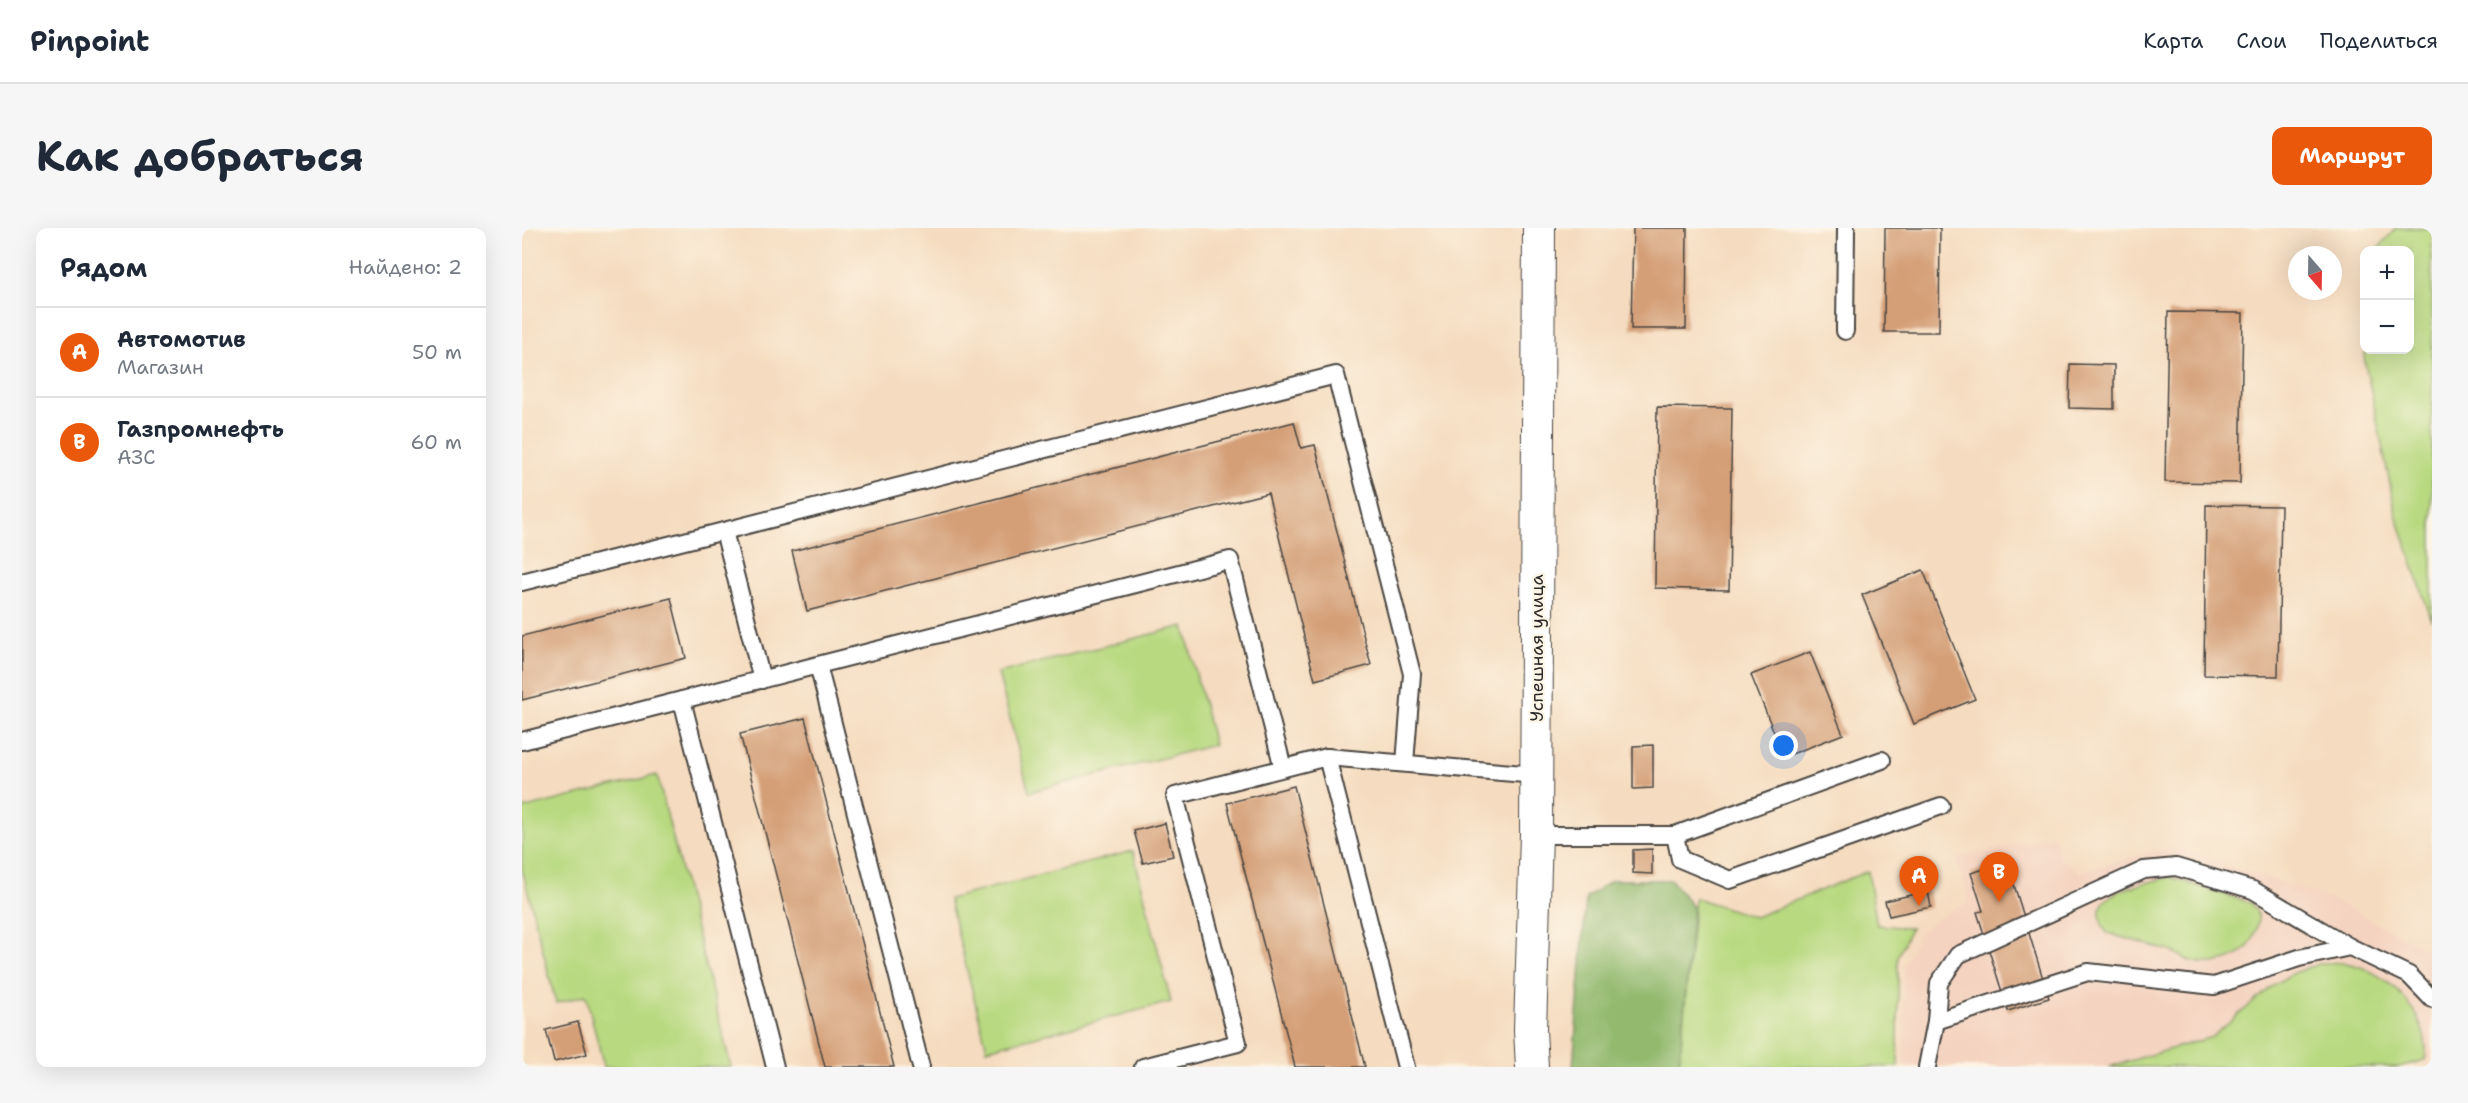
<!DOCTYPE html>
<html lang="ru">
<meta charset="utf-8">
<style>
body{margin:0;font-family:"Shantell Sans",sans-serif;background:#f6f6f7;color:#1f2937}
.controls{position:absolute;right:18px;top:18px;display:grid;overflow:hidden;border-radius:12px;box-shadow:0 6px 24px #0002}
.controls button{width:54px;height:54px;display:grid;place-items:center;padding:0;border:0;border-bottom:2px solid #e0e1e3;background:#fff;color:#1f2937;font:30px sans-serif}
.compass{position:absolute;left:1766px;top:18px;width:54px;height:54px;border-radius:50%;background:#fff;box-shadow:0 6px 24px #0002;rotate:160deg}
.you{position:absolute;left:1262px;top:518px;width:21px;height:21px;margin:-15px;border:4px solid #fff;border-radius:50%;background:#1a73e8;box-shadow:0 0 0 9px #1a73e833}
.badge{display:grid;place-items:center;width:39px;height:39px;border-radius:50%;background:#ea580c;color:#fff;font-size:20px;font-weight:700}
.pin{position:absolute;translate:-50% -50px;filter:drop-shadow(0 2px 3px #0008)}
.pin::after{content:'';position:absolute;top:32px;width:21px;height:18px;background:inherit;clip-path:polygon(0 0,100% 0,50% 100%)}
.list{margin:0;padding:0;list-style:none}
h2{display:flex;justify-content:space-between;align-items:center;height:78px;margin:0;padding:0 24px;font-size:26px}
h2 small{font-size:20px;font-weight:400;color:#747a83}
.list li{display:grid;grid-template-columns:39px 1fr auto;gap:18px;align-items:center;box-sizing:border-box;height:90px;padding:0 24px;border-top:2px solid #e0e1e3}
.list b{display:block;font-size:22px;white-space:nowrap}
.list p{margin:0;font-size:20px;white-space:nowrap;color:#747a83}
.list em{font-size:20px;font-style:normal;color:#747a83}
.map{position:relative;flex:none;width:1910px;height:839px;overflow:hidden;border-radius:12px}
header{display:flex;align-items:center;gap:36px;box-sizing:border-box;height:84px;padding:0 30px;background:#fff;border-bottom:2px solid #e0e1e3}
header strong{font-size:28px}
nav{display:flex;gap:33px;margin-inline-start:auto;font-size:21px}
.intro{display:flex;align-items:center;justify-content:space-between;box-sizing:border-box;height:144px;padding:0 36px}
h1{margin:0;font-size:42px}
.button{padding:15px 27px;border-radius:12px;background:#ea580c;color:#fff;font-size:21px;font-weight:700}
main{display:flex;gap:36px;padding:0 36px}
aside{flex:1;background:#fff;border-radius:12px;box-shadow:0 6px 24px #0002}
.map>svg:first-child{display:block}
.built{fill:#f4d3c0}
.green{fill:#b8d980;stroke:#728256;stroke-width:1.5}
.forest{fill:#92b96e;stroke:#5e724c;stroke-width:1.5}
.building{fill:#d49f77}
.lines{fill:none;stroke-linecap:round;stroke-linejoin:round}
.lane-casing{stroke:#494541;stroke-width:20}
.street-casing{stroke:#494541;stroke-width:34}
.lane{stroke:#fff;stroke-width:16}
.street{stroke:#fff;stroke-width:32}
.labels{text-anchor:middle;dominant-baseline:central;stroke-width:4.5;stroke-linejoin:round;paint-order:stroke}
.street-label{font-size:18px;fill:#2b2b2b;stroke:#fcf5e5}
</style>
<header>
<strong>Pinpoint</strong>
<nav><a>Карта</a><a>Слои</a><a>Поделиться</a></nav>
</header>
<div class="intro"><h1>Как добраться</h1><a class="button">Маршрут</a></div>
<main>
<aside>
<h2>Рядом<small>Найдено: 2</small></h2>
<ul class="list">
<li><span class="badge">A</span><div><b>Автомотив</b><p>Магазин</p></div><em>50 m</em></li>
<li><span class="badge">B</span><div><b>Газпромнефть</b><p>АЗС</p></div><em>60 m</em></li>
</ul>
</aside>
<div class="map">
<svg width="1910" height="839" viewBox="0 0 1910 839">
<rect width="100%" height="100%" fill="#fcf5e5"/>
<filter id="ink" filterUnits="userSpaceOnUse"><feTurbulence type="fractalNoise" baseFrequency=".0167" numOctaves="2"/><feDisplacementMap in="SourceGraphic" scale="12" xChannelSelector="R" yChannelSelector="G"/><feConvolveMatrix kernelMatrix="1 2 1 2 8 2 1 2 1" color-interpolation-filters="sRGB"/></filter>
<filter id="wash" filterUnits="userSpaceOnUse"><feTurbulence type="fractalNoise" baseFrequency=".008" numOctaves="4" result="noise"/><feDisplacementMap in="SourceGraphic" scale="24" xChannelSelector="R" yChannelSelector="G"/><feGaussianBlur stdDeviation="1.35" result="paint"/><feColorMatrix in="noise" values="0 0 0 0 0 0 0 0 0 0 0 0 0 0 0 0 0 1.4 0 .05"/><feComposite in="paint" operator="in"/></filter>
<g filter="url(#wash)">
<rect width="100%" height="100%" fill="#f5dbbf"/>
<polygon class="built" points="1532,608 1538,630 1557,644 1641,621 1660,622 1807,670 1910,724 1910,830 1877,839 1382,839 1381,740 1398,704 1427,683 1447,674 1434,630"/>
<g class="green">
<polygon points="1874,0 1910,0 1910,393 1874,286 1842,129 1843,122 1888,122 1888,22 1855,22"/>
<polygon points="662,398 692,517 507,564 476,445"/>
<polygon points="135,547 209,839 82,839 64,767 34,775 0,641 0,581"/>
<polygon points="611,623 649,774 465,821 427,671"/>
<polygon points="1346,643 1355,697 1389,700 1376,728 1376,839 1157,839 1173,670 1233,689"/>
<path d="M1648,649L1729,675C1739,687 1737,694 1732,708C1723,732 1692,739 1669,733C1661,731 1656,725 1648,723C1627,717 1606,711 1585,705C1556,663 1621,657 1648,649Z"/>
<path d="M1799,735C1807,735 1815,734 1823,735C1865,741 1910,787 1903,832L1877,839H1587L1690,809L1753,756L1771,745Z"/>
</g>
<polygon class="forest" points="1090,652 1149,652 1171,679 1157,839 1051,839 1064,670"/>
<g id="blocks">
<g class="building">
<polygon points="1111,0 1165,0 1164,101 1109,101"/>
<polygon points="1363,0 1418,0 1417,104 1362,104"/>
<polygon points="1646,84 1721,85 1718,255 1643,254"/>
<polygon points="1548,136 1592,137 1592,181 1547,180"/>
<polygon points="1135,179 1210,180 1207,362 1133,360"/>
<polygon points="772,194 779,220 793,217 849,437 793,452 746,265 285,383 270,323"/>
<polygon points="1684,277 1759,278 1756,448 1682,447"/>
<polygon points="1401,342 1453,471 1392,496 1340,367"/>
<polygon points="149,370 164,430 0,472 0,408"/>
<polygon points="1288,424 1321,506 1262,529 1229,447"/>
<polygon points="283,490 372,839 303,839 218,506"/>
<polygon points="1131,517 1131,560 1111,561 1111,518"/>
<polygon points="772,558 843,839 773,839 737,699 705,575"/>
<polygon points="643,595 651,628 621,635 612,603"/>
<polygon points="1130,621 1130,646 1111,645 1111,622"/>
<polygon points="1485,634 1527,770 1486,783 1455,684 1461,683 1449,645"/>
<polygon points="1406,663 1409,679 1367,688 1363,673"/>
<polygon points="56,794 65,826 32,834 24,802"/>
</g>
</g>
</g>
<g filter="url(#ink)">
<use href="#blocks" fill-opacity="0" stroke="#494541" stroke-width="1.5"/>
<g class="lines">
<g class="lane-casing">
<g id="lane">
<polyline points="1323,103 1324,0"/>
<polyline points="202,303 814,147 890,446 883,535"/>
<polyline points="0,354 202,303 240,452"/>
<polyline points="296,437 708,332 761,540"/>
<polyline points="0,513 160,472"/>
<polyline points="805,529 1014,547"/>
<polyline points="1014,607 1153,607 1360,532"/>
<polyline points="1153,607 1158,631 1208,652 1419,578"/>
<polyline points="1414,793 1417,755 1436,727 1622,642 1654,639 1731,662 1828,719"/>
<polyline points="253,839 160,472 296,437 399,839"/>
<polyline points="621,839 716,815 653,568 805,529 884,839"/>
<polyline points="1405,839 1414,793 1566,744 1692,758 1777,730 1828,719 1887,747 1910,771"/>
</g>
</g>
<g class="street-casing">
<polyline id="street" points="1010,839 1008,802 1014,607 1017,0"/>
</g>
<use href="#lane" class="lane"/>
<use href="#street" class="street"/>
</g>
</g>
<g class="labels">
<g class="street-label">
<text transform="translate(1015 420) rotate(-90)">Успешная улица</text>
</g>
</g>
</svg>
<div class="controls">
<button>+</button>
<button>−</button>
</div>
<svg class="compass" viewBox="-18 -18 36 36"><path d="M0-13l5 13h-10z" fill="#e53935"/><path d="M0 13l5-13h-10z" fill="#747a83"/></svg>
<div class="you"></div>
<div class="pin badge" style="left:1397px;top:678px">A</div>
<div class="pin badge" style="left:1477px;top:674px">B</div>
</div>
</main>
